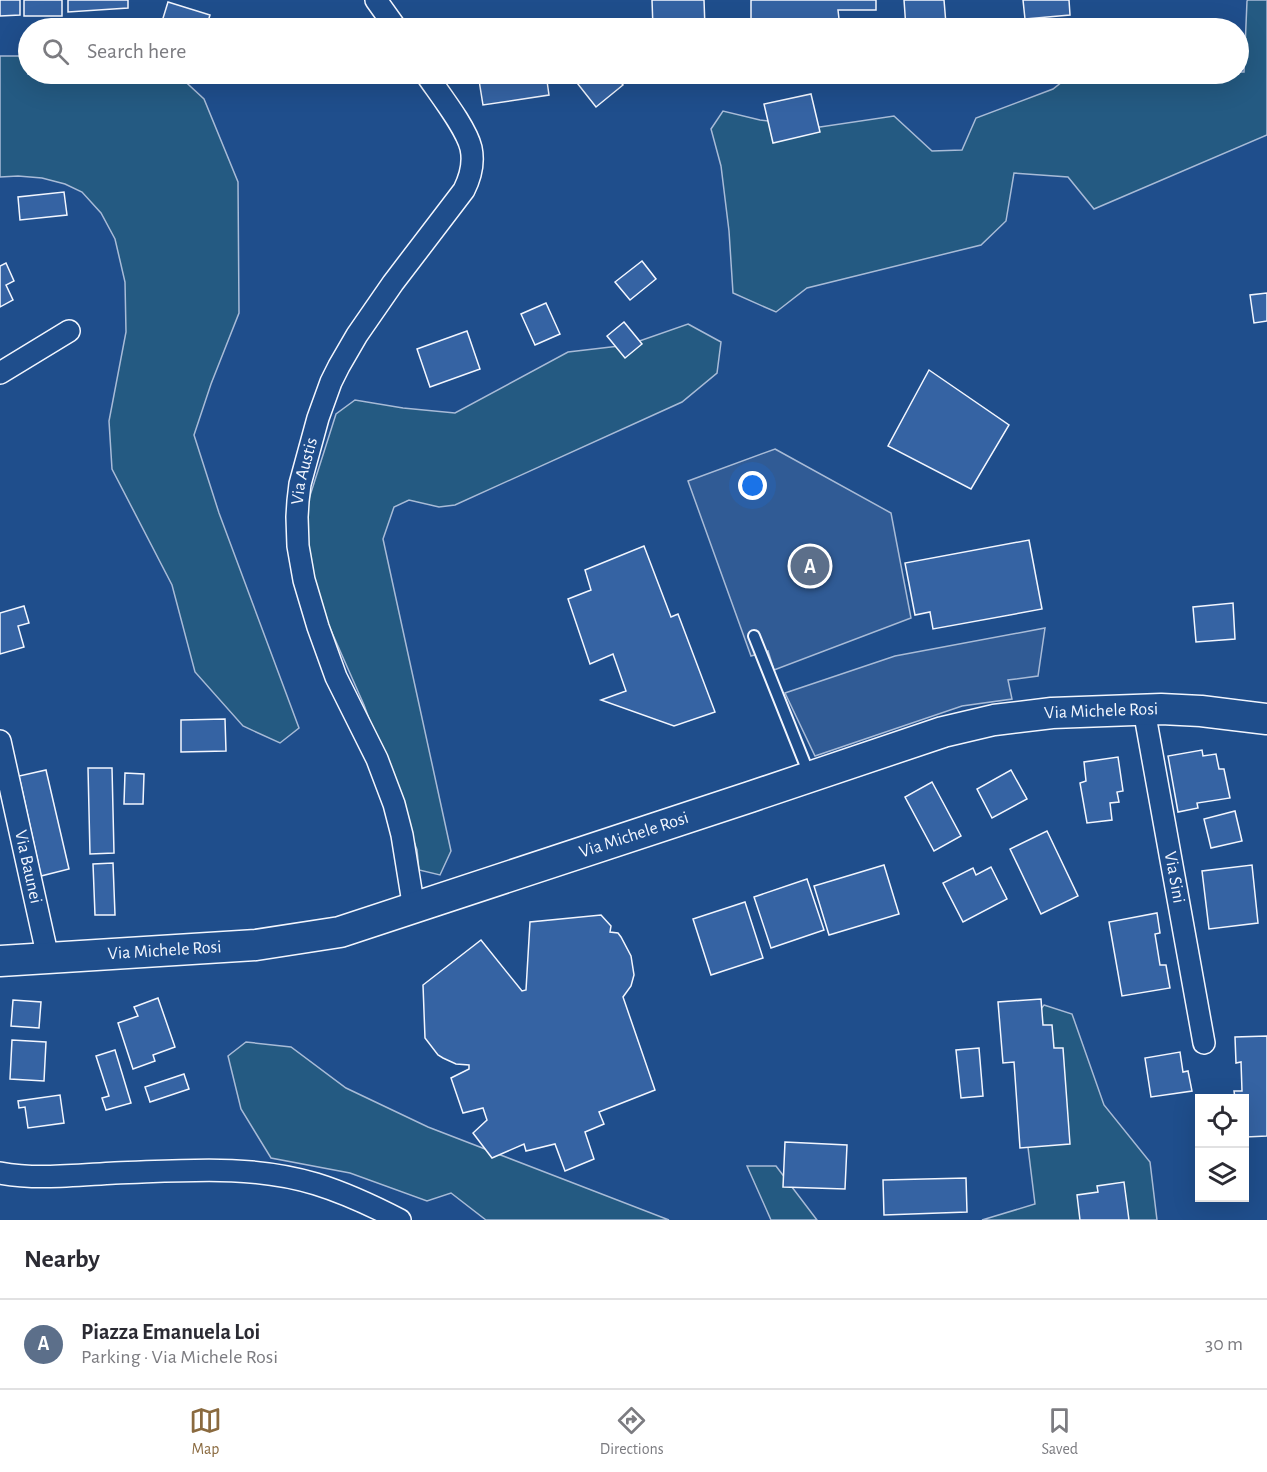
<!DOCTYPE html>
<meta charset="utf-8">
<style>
body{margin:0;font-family:"Alegreya Sans",sans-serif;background:#f7f7f7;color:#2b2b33}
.controls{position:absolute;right:18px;bottom:18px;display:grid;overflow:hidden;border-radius:0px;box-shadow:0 6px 24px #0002}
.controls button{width:54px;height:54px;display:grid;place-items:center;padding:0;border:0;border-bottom:2px solid #e1e1e2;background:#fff;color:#2b2b33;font:30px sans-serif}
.you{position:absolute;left:753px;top:486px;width:21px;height:21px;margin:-15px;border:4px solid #fff;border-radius:50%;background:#1a73e8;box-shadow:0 0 0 9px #1a73e833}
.badge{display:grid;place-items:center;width:39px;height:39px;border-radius:50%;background:#8a6a3f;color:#fff;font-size:20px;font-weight:700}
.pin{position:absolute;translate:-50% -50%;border:3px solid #fff;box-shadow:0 2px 6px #0006}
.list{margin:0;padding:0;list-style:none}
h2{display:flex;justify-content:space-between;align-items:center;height:78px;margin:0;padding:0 24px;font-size:26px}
h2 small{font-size:20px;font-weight:400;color:#7c7c81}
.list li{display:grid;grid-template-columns:39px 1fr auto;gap:18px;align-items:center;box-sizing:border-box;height:90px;padding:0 24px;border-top:2px solid #e1e1e2}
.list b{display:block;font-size:22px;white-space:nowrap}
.list p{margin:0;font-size:20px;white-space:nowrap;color:#7c7c81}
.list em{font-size:20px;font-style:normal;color:#7c7c81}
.icon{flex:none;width:33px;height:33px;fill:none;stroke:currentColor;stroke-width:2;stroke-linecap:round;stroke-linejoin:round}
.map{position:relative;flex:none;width:1267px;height:1220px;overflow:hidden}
.search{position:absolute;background:#fff;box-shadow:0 6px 24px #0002;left:18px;right:18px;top:18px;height:66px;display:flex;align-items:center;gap:15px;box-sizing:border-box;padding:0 21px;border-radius:33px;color:#7c7c81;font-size:22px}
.sheet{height:168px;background:#fff}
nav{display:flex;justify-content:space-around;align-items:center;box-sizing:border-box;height:84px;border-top:2px solid #e1e1e2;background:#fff;font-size:16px;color:#7c7c81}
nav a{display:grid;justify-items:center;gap:3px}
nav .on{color:#8a6a3f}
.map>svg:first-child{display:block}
.green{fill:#245a82;stroke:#a8bbd7;stroke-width:1.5}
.parking{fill:#305b95;stroke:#a8bbd7;stroke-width:1.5}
.building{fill:#3563a3;stroke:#f2f6ff;stroke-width:1.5}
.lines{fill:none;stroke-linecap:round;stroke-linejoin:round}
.lane-casing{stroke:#f2f6ff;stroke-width:14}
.street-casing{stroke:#f2f6ff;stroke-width:24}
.secondary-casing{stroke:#f2f6ff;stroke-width:33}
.lane{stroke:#1f4e8c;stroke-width:10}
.street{stroke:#1f4e8c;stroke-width:21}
.secondary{stroke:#1f4e8c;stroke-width:30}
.labels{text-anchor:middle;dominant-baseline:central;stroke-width:4.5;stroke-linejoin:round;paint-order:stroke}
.street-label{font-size:18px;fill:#f2f6ff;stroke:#1f4e8c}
</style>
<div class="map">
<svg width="1267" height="1220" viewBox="0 0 1267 1220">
<rect width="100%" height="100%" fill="#1f4e8c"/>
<g class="green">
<polygon points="1248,0 1267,0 1267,135 1094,209 1068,177 1014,173 1006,221 981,245 807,288 776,312 733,293 729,231 721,166 711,129 723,111 760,120 820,127 894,116 932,151 962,150 976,118 1053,89 1072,74 1196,74 1196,75 1238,74 1239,72 1244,72 1247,1"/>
<polygon points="0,56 28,56 28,74 177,74 204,99 238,182 239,313 211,384 194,435 219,513 299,728 280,743 243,726 195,672 172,585 112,469 109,421 126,332 125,282 115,239 101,213 82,192 65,184 42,178 18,176 0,177"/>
<polygon points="688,324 721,342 717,373 682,402 455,505 439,507 409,500 394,507 383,539 451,851 440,875 419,870 417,850 364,705 326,619 307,557 308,502 336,414 355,400 403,408 455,413 568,352 628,345"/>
<polygon points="1044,1005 1072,1014 1104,1105 1150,1162 1157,1220 982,1220 1035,1204 1015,1042"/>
<polygon points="246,1042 291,1047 346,1088 428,1127 669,1220 486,1220 451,1193 427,1201 350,1173 271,1158 241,1109 228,1056"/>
<polygon points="747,1166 776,1166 817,1220 771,1220"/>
</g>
<g class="parking">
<polygon points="775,449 891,513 911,618 774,670 768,651 751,656 688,481"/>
<polygon points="1045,628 1038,676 1008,680 1012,699 962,706 815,756 785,693 895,656"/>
</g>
<g class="building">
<polygon points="0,0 20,0 20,15 0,16"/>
<rect x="24" y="0" width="38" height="16"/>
<polygon points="68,0 128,0 128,8 68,12"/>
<polygon points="652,0 704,0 705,28 653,28"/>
<polygon points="751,0 876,0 876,10 838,10 839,19 801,19 801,28 751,28"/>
<polygon points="904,0 944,0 946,24 906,28"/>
<polygon points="1023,0 1069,0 1070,15 1025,19"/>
<polygon points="168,2 210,15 206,28 160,28"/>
<polygon points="478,74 546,74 549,95 483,105"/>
<polygon points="570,74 614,74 623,85 596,107"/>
<polygon points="811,94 820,132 773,143 764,104"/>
<polygon points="64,192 67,215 20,220 18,197"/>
<polygon points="642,261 656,279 630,300 615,282"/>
<polygon points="6,263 14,281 6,285 13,300 0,307 0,266"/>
<polygon points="1267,293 1267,321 1254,323 1250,295"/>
<polygon points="546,303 560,334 535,345 521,314"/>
<polygon points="624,322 642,344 625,358 607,336"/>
<polygon points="467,331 480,369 430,387 417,349"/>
<polygon points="929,370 1009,425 971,489 888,446"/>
<polygon points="1029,540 1042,609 933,629 930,612 915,615 905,563"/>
<polygon points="644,546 671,617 678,614 715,712 674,726 601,700 626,691 613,654 590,664 568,599 591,590 585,570"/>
<polygon points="1233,603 1235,639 1196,642 1193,607"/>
<polygon points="24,606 29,623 18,626 24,647 0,654 0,613"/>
<polygon points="225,719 226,751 181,752 181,720"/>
<polygon points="1202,750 1203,756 1216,754 1219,769 1224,769 1230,798 1197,803 1198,808 1178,812 1168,756"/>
<polygon points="1118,757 1123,791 1117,792 1119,802 1110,803 1112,820 1087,823 1080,783 1086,781 1084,762"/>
<polygon points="88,768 112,768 114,853 90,854"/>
<polygon points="46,770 69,869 41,876 19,776"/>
<polygon points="1011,770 1027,799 992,818 977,789"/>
<polygon points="125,773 144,774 143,804 124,804"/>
<polygon points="932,782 961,836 934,851 905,797"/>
<polygon points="1235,811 1242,841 1211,848 1204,819"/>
<polygon points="1047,831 1078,896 1041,914 1010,849"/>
<polygon points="113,863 115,915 95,915 93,864"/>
<polygon points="884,865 899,914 829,935 814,886"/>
<polygon points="1252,865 1258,923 1209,929 1202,871"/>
<polygon points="991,867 1007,899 963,922 943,883 973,868 976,875"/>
<polygon points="807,879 824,930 771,948 754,897"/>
<polygon points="745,902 763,958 711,975 693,919"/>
<polygon points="1157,913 1160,933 1155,934 1160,965 1166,965 1170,988 1122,996 1109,922"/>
<polygon points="601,915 611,926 610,932 618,933 621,937 631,956 634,975 631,986 623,997 655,1090 599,1112 604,1124 585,1132 594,1159 565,1171 555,1144 526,1151 524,1144 492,1158 473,1133 487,1120 483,1108 463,1113 451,1078 469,1069 469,1065 456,1064 443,1058 438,1055 425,1038 423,985 481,940 522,991 526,990 530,922"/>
<polygon points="158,998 175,1047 153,1055 155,1061 133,1069 118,1023 138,1016 134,1007"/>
<polygon points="1041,999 1043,1025 1052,1025 1054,1048 1063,1048 1070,1144 1020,1148 1014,1062 1003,1063 998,1002"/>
<polygon points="13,1000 41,1002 39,1028 11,1026"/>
<polygon points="1267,1036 1267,1136 1246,1137 1244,1098 1235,1098 1234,1091 1242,1091 1241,1062 1236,1063 1235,1037"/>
<polygon points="12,1040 46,1042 44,1081 10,1079"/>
<polygon points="979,1048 983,1096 961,1098 956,1050"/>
<polygon points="115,1050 131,1103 106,1110 102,1098 109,1096 96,1056"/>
<polygon points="1180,1052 1183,1072 1188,1071 1192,1091 1151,1097 1145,1058"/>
<polygon points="184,1074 189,1089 150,1102 145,1087"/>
<polygon points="60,1095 64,1123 28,1128 25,1107 19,1108 18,1101"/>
<polygon points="785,1142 847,1145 845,1189 783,1187"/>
<polygon points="966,1178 967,1212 884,1215 883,1180"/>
<polygon points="1124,1182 1129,1220 1080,1220 1077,1195 1098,1192 1097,1186"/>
</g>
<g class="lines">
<g class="lane-casing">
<polyline id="lane" points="754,636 809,774"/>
</g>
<g class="street-casing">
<g id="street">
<polyline points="376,0 396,28"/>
<polyline points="0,373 69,331"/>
<path id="s1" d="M1144,710L1204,1043"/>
<path id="s2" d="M0,741L48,958"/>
<path id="s3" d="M414,909L402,835L394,804L377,759L336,677L318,627L304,580L298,546L297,517L298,501L300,484L318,418L331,382L339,366L357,335L393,283L464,190C470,178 474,162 471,148C466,127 438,92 426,74"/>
<path d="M0,1173C36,1180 78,1175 115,1173C182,1171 251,1164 316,1184C345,1193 373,1206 400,1220"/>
</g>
</g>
<g class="secondary-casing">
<g id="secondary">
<path id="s4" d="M0,961L256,945L340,932L750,797L943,732L994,720L1052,713L1161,709L1201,711L1267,719"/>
</g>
</g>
<use href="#lane" class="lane"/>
<use href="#street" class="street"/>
<use href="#secondary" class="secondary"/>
</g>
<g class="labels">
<g class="street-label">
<text stroke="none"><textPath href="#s3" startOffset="459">Via Austis</textPath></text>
<text stroke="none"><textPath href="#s4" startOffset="1137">Via Michele Rosi</textPath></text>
<text stroke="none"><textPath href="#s4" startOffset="651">Via Michele Rosi</textPath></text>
<text stroke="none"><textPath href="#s2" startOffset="129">Via Baunei</textPath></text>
<text stroke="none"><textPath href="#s1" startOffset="170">Via Sini</textPath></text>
<text stroke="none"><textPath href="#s4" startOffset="165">Via Michele Rosi</textPath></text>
</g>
</g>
</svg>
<div class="controls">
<button><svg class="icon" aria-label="locate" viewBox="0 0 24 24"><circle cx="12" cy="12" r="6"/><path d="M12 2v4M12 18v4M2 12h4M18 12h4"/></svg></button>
<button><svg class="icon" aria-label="layers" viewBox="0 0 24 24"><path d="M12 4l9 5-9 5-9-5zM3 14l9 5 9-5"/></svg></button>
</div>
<div class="you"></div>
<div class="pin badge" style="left:810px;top:566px;background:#5c6f8a">A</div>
<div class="search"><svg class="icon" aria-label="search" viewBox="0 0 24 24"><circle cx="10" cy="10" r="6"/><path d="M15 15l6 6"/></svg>Search here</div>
</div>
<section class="sheet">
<h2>Nearby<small></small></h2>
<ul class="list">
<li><span class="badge" style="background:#5c6f8a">A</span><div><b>Piazza Emanuela Loi</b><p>Parking · Via Michele Rosi</p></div><em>30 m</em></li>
</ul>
</section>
<nav>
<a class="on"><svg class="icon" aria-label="map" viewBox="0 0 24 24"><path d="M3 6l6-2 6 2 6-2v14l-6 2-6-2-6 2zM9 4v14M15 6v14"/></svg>Map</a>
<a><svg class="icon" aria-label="directions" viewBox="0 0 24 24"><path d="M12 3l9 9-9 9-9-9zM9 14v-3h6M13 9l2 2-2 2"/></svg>Directions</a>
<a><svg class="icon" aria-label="saved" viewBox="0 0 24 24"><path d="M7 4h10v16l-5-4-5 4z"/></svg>Saved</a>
</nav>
